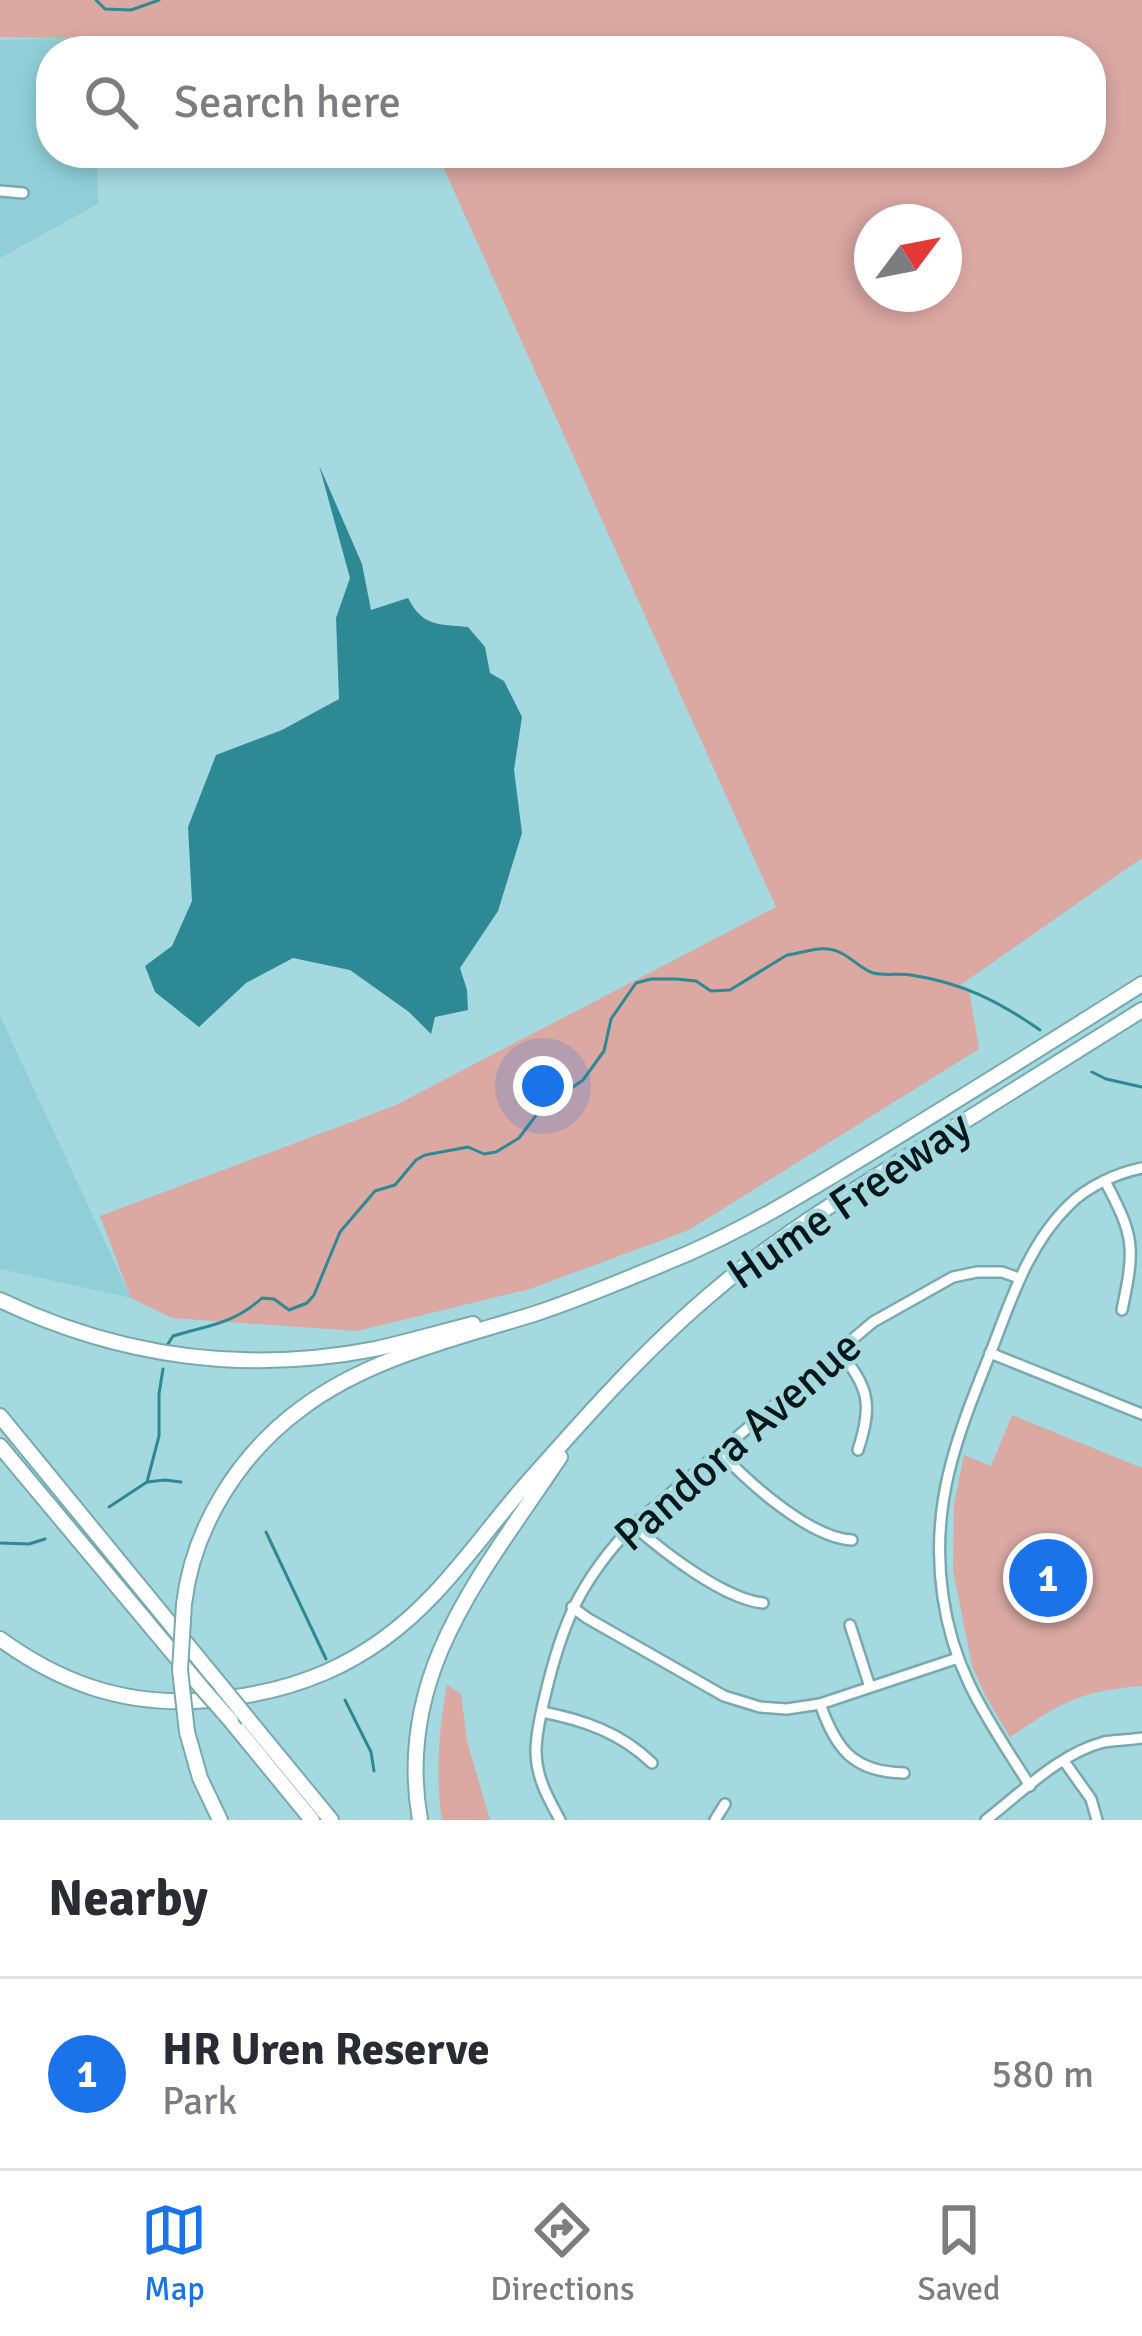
<!DOCTYPE html>
<style>
body{margin:0;font-family:Signika,sans-serif;background:#f7f7f7;color:#2b2b33}
.compass{position:absolute;left:854px;top:204px;width:108px;height:108px;border-radius:50%;background:#fff;box-shadow:0 6px 18px #0003;rotate:58deg}
.you{position:absolute;left:543px;top:1086px;width:42px;height:42px;margin:-30px;border:9px solid #fff;border-radius:50%;background:#1a73e8;box-shadow:0 0 0 18px #1a73e833}
.badge{display:grid;place-items:center;width:78px;height:78px;border-radius:50%;background:#1a73e8;color:#fff;font-size:39px;font-weight:700}
.pin{position:absolute;translate:-50% -50%;border:6px solid #fff;box-shadow:0 3px 12px #0006}
.list{margin:0;padding:0;list-style:none}
h2{display:flex;justify-content:space-between;align-items:center;height:156px;margin:0;padding:0 48px;font-size:51px}
h2 small{font-size:39px;font-weight:400;color:#7c7c81}
.list li{display:grid;grid-template-columns:78px 1fr auto;gap:36px;align-items:center;box-sizing:border-box;height:192px;padding:0 48px;border-top:3px solid #e1e1e2}
.list b{display:block;font-size:45px;white-space:nowrap}
.list p{margin:0;font-size:39px;white-space:nowrap;color:#7c7c81}
.list em{font-size:39px;font-style:normal;color:#7c7c81}
.icon{flex:none;width:66px;height:66px;fill:none;stroke:currentColor;stroke-width:2;stroke-linecap:round;stroke-linejoin:round}
.map{position:relative;flex:none;width:1142px;height:1820px;overflow:hidden}
.search{position:absolute;background:#fff;box-shadow:0 6px 18px #0003;left:36px;right:36px;top:36px;height:132px;display:flex;align-items:center;gap:30px;box-sizing:border-box;padding:0 42px;border-radius:48px;color:#7c7c81;font-size:45px}
.sheet{height:348px;background:#fff}
nav{display:flex;justify-content:space-around;align-items:center;box-sizing:border-box;height:168px;border-top:3px solid #e1e1e2;background:#fff;font-size:33px;color:#7c7c81}
nav a{display:grid;justify-items:center;gap:6px}
nav .on{color:#1a73e8}
.map>svg:first-child{display:block}
.built{fill:#90cfd7}
.green{fill:#dba8a2;fill-rule:evenodd}
.water{fill:#2d8994}
.lines{fill:none;stroke-linecap:round;stroke-linejoin:round}
.stream{stroke:#2d8994;stroke-width:3}
.minor-casing{stroke:#77aab0;stroke-width:14}
.highway-casing{stroke:#77aab0;stroke-width:18}
.minor{stroke:#fff;stroke-width:9}
.highway{stroke:#fff;stroke-width:14}
.highway-bridge-casing{stroke:#77aab0;stroke-width:18;stroke-linecap:butt}
.highway-bridge{stroke:#fff;stroke-width:14}
.labels{text-anchor:middle;dominant-baseline:central;stroke-width:9;stroke-linejoin:round;paint-order:stroke}
.street-label{font-size:45px;fill:#04181b;stroke:#a4d9df}
</style>
<div class="map">
<svg width="1142" height="1820" viewBox="0 0 1142 1820">
<rect width="100%" height="100%" fill="#a4d9df"/>
<g class="built">
<polygon points="94,37 95,51 51,51 51,153 97,153 98,204 0,258 0,40"/>
<polygon points="0,1016 131,1298 0,1269"/>
</g>
<g class="green">
<path d="M0,0H1142V858L959,986L969,990L979,1049L689,1230L530,1289L357,1331L172,1318L131,1298L100,1216L394,1106L776,907L437,153H1091V51H387L383,44L0,37ZM872,222H944V294H872Z"/>
<path d="M1012,1415L1142,1468V1686C1081,1690 1059,1704 1010,1737L986,1697L972,1666L953,1570L954,1504L964,1455L991,1466Z"/>
<path d="M447,1685L461,1694L467,1741L490,1820H442C435,1774 439,1730 447,1685Z"/>
</g>
<path class="water" d="M319,465L362,564L371,610L408,598C423,627 438,624 468,627L485,647L490,673L504,681L522,717L514,770L522,833L498,911L460,968L467,990L468,1010L435,1017L431,1034L409,1012L350,970L293,958L246,983L199,1027L155,992L145,966L172,946L192,901L188,827L216,755L282,730L339,699L336,618L350,578Z"/>
<g class="lines">
<g class="stream">
<polyline points="96,0 105,9 131,10 159,0"/>
<polyline points="1092,1072 1106,1079 1142,1087"/>
<path d="M166,1347L173,1336C209,1325 233,1324 262,1298L274,1299L289,1310L307,1303L314,1295L340,1232L375,1191L395,1185L416,1160L425,1155L468,1147L484,1154L496,1152L519,1138L540,1110L583,1080L604,1051L611,1019L636,983L651,979H676L696,981L711,991L730,990L787,955C805,953 823,943 841,953C852,958 861,969 873,973C885,976 899,973 911,975C963,983 998,1001 1040,1030"/>
<polyline points="147,1482 165,1480 181,1482"/>
<polyline points="109,1507 147,1482 159,1436 159,1394 163,1369"/>
<polyline points="266,1532 326,1659"/>
<polyline points="0,1543 29,1544 45,1539"/>
<polyline points="345,1700 371,1752 374,1771"/>
</g>
<g class="minor-casing">
<g id="minor">
<polyline points="0,191 23,193"/>
<path d="M1105,1181C1135,1237 1135,1248 1122,1310"/>
<path d="M839,1351C869,1388 873,1404 858,1450"/>
<polyline points="990,1353 1142,1414"/>
<path d="M720,1452C749,1483 810,1538 852,1540"/>
<path d="M633,1525C663,1552 724,1599 763,1603"/>
<polyline points="572,1607 587,1618 724,1696 760,1707 787,1709 820,1704 958,1658"/>
<polyline points="850,1625 870,1687"/>
<path d="M820,1704C836,1748 852,1772 904,1773"/>
<path d="M542,1712C584,1720 621,1733 652,1763"/>
<polyline points="1064,1761 1091,1799 1097,1820"/>
<path d="M1030,1786C990,1722 954,1675 943,1597C929,1503 958,1434 992,1349C1012,1297 1029,1244 1069,1205C1088,1186 1117,1173 1142,1168"/>
<path d="M560,1820C548,1798 536,1777 536,1751C536,1733 541,1713 545,1696C562,1623 580,1581 633,1525L873,1322L953,1277L977,1272H1002L1019,1278"/>
<polyline points="715,1820 725,1804"/>
<path d="M986,1820C1021,1793 1060,1753 1104,1742C1116,1740 1130,1740 1142,1738"/>
</g>
</g>
<g class="highway-casing">
<g id="highway">
<path d="M0,1300C119,1357 246,1374 375,1349C408,1342 441,1332 473,1324"/>
<polyline points="0,1416 222,1687"/>
<polyline points="0,1446 202,1688"/>
<path d="M184,1604C193,1527 239,1454 302,1408C370,1357 458,1338 537,1313C588,1296 639,1274 689,1253C753,1225 812,1188 872,1152C963,1097 1052,1041 1142,984"/>
<path d="M0,1639C59,1682 120,1704 194,1701C291,1696 368,1665 435,1593C468,1558 496,1518 528,1482C588,1414 648,1346 718,1288C775,1239 840,1199 904,1159C983,1109 1063,1060 1142,1010"/>
<polyline points="248,1719 331,1820"/>
<polyline points="231,1721 312,1820"/>
<polyline points="187,1732 200,1778 220,1820"/>
<path d="M420,1820C394,1672 484,1572 560,1457"/>
</g>
</g>
<use href="#minor" class="minor"/>
<use href="#highway" class="highway"/>
<g class="highway-bridge-casing">
<g id="highway-bridge">
<polyline points="184,1604 180,1670 187,1732"/>
<polyline points="222,1687 248,1719"/>
<polyline points="202,1688 231,1721"/>
</g>
</g>
<use href="#highway-bridge" class="highway-bridge"/>
</g>
<g class="labels">
<g class="street-label">
<text transform="translate(849 1200) rotate(-34)">Hume Freeway</text>
<text transform="translate(738 1441) rotate(-41)">Pandora Avenue</text>
</g>
</g>
</svg>
<svg class="compass" viewBox="-18 -18 36 36"><path d="M0-13l5 13h-10z" fill="#e53935"/><path d="M0 13l5-13h-10z" fill="#7c7c81"/></svg>
<div class="you"></div>
<div class="pin badge" style="left:1048px;top:1578px">1</div>
<div class="search"><svg class="icon" aria-label="search" viewBox="0 0 24 24"><circle cx="10" cy="10" r="6"/><path d="M15 15l6 6"/></svg>Search here</div>
</div>
<section class="sheet">
<h2>Nearby<small></small></h2>
<ul class="list">
<li><span class="badge">1</span><div><b>HR Uren Reserve</b><p>Park</p></div><em>580 m</em></li>
</ul>
</section>
<nav>
<a class="on"><svg class="icon" aria-label="map" viewBox="0 0 24 24"><path d="M3 6l6-2 6 2 6-2v14l-6 2-6-2-6 2zM9 4v14M15 6v14"/></svg>Map</a>
<a><svg class="icon" aria-label="directions" viewBox="0 0 24 24"><path d="M12 3l9 9-9 9-9-9zM9 14v-3h6M13 9l2 2-2 2"/></svg>Directions</a>
<a><svg class="icon" aria-label="saved" viewBox="0 0 24 24"><path d="M7 4h10v16l-5-4-5 4z"/></svg>Saved</a>
</nav>
